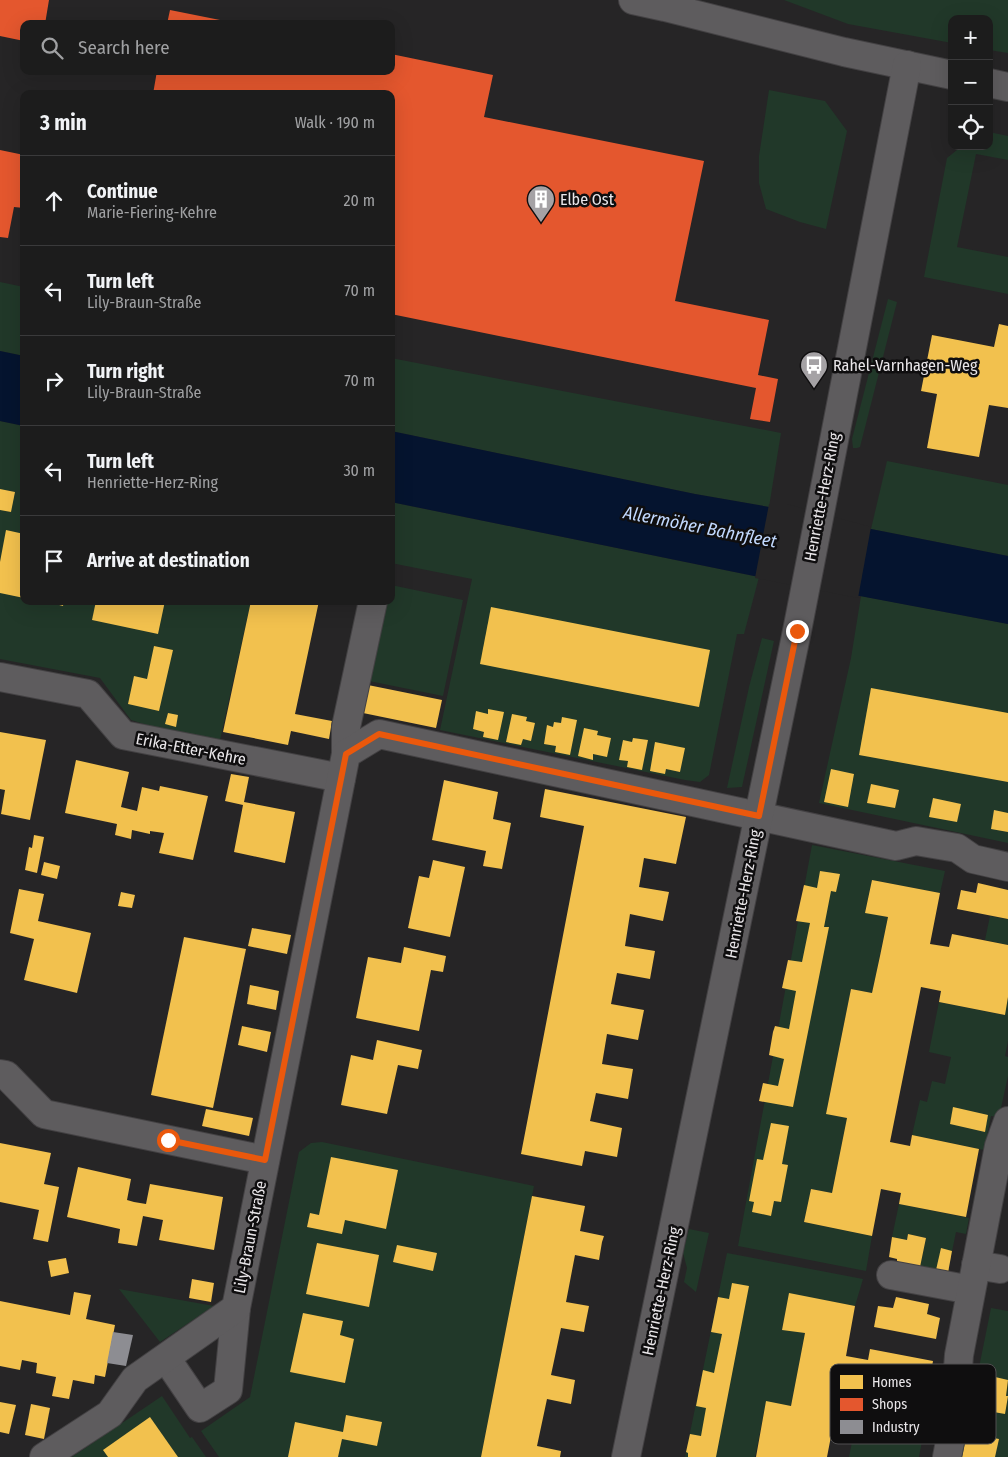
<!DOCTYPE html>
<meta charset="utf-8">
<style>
body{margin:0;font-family:"Fira Sans Condensed",sans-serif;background:#292929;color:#f1f3f6}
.controls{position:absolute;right:15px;top:15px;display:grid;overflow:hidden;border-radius:10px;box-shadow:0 5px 20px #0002}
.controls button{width:45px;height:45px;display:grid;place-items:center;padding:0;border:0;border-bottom:1px solid #3a3a3b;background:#1c1c1c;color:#f1f3f6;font:25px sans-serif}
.stop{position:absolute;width:15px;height:15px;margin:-11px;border:4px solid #ea580c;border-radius:50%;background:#fff}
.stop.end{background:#ea580c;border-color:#fff;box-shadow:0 1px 5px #0008}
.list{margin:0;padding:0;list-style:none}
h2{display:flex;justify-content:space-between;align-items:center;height:65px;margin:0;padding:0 20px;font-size:21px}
h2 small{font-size:16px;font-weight:400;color:#a0a1a3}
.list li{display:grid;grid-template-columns:32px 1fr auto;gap:15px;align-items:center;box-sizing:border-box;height:90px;padding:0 20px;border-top:1px solid #3a3a3b}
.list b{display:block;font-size:19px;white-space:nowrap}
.list p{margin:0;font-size:16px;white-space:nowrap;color:#a0a1a3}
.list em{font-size:16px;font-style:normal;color:#a0a1a3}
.icon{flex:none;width:28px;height:28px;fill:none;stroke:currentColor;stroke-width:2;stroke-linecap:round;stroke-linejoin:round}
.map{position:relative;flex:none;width:1008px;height:1457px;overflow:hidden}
.search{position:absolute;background:#1c1c1c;box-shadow:0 5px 20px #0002;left:20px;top:20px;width:375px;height:55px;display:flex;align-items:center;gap:12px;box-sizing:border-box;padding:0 18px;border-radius:10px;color:#a0a1a3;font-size:19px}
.panel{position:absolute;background:#1c1c1c;box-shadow:0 5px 20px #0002;left:20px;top:90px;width:375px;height:515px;border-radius:10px}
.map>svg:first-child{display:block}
.green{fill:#213829}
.water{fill:#05142f}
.pier{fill:#262526}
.homes{fill:#f2c14e}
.shops{fill:#e4572e}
.industry{fill:#8d8d92}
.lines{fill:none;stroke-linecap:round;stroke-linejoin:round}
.minor-casing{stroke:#434143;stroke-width:30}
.minor{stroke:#5e5c5e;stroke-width:28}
.route{stroke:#ea580c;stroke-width:6}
.labels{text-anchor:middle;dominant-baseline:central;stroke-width:5;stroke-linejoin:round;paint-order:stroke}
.poi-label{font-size:16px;fill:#e9e6e9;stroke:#0f0e0f;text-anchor:start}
.street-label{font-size:16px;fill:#e9e6e9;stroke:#0f0e0f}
.water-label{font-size:18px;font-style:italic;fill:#c1d8fd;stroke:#0f0e0f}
.key{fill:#0f0e0f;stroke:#504f50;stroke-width:1}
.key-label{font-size:14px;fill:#e9e6e9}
</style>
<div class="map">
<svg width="1008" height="1457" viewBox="0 0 1008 1457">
<rect width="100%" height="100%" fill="#262526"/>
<g class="green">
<polygon points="784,0 1008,0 1008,53 989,50 989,19 952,19 952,43 848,24"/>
<polygon points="769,90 825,101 847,131 826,229 800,222 766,209 759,183 759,156"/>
<polygon points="989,132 1008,136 1008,160 976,154 957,247 1008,257 1008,294 924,277 947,158 962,146 989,146"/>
<polygon points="0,282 24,287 24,356 0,351"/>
<polygon points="888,299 897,302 860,447 857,448 853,448 852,439"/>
<polygon points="391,358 781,433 769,507 695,494 391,431"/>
<polygon points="0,421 24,426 24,601 251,601 220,740 157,728 131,720 100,678 0,659"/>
<polygon points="887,461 1008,485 1008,556 871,529"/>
<polygon points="391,502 759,577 744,634 737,634 709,775 700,782 685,780 440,730 472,579 391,563"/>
<polygon points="391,585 463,600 443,696 369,681 385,601 391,601"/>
<polygon points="861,596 1008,624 1008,843 819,803 851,658"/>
<polygon points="762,638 774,641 742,787 727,788 749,687"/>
<polygon points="812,845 945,871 940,893 872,880 865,912 888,917 872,993 851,989 826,1113 847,1118 832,1193 811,1189 804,1222 872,1236 866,1271 738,1246"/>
<polygon points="990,916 1007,919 1008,917 1008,945 985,940"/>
<polygon points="1008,997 1008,1041 1005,1056 1008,1057 1008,1076 999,1117 991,1116 984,1150 912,1135 920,1100 927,1102 932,1081 945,1084 951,1057 929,1052 939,1002 1004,1015"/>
<polygon points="322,1142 534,1186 481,1457 219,1457 201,1431 250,1397 299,1152 311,1143"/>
<polygon points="899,1204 969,1218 966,1234 956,1232 947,1276 920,1267 926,1238 908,1234 907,1240 892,1237"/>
<polygon points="689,1229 709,1233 696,1292 684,1282 687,1268 683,1253"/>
<polygon points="727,1253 863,1279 855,1306 789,1294 782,1329 805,1333 791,1406 766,1402 755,1457 685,1457"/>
<polygon points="119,1289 214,1306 160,1342"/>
<polygon points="991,1308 1008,1311 1008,1457 961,1457"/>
<polygon points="162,1396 190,1438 192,1437 206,1457 72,1457"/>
<polygon points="857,1417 924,1430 919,1457 849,1457"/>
</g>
<g class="water">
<polygon points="0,351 24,356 24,426 0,421"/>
<polygon points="391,431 695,494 769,507 786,506 871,529 1008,556 1008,624 759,577 391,502"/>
</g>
<polygon class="pier" points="769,504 787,504 871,527 858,598 755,578"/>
<g class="homes">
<polygon points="999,324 1008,326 1008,408 989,405 979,457 927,448 937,394 921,391 932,335 994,347"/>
<polygon points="0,489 15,492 11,512 0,510"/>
<polygon points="6,530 24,534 24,598 0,593 0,562"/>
<polygon points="44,601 64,601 63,606"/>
<polygon points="96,601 165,601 158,634 92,620"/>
<polygon points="251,601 319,601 295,714 332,721 329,739 291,731 288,745 223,732"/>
<polygon points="491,607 710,650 699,707 480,664"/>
<polygon points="154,646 173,650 159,711 128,704 134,676 147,679"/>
<polygon points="368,685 442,700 436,728 363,713"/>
<polygon points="871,688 1008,713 1008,782 859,755"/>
<polygon points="488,709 504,712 498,740 483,737 484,732 473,729 476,711 488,714"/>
<polygon points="168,713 178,715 176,727 165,724"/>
<polygon points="512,714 527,717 526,721 535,723 531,741 523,739 521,745 506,742"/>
<polygon points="562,717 577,720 570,755 555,752 556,746 544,744 547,725 553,727 554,722 561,723"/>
<polygon points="584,728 598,731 597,735 611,738 607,757 593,754 593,760 578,756"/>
<polygon points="0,732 46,740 30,820 1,814 5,790 0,789"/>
<polygon points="633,738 648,740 642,770 627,767 628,761 619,760 623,740 632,742"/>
<polygon points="655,742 685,748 680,772 666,769 665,774 650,771"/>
<polygon points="76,760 129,772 121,807 137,811 142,787 159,791 160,786 208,796 193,860 159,853 164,833 150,831 150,834 132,830 131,839 115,835 117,824 65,813"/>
<polygon points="831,769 854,774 848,807 824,802"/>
<polygon points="231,774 249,777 244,802 295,812 285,863 234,852 243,805 225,801"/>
<polygon points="444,780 498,792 493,819 511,823 502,869 483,866 486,851 432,840"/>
<polygon points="871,784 899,790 895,808 867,803"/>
<polygon points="545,789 686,817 676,864 644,858 639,887 669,892 663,921 630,914 625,946 655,951 650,979 617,973 611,1004 644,1010 638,1040 607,1034 602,1064 633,1069 628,1099 596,1093 590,1121 622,1128 617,1157 585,1151 582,1166 521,1154 584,826 540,817"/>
<polygon points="933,798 961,804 957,822 929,817"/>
<polygon points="994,810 1008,813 1008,832 991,829"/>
<polygon points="34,835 44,837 37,873 25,870 29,847 32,848"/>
<polygon points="433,860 465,867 450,937 408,928 419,876 429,878"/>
<polygon points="44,862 60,866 57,879 41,875"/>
<polygon points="820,871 840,874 836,892 831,891 824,927 829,927 793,1107 759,1101 763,1083 778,1086 784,1059 769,1055 773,1032 775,1026 789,1029 796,991 782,988 788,960 802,962 810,923 796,921 804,885 817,888"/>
<polygon points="872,880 940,893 930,944 949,947 952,934 1008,945 1008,997 1005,1015 939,1002 941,991 921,987 890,1142 910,1146 912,1135 979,1149 966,1217 899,1204 901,1193 881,1189 872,1236 804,1222 811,1189 832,1193 847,1118 826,1114 851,989 872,993 880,956 888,917 865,913"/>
<polygon points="978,883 1008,890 1008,919 957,909 961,890 976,893"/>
<polygon points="19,889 44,894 38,921 91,933 77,993 24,980 34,939 10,933"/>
<polygon points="121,892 135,895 132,908 118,906"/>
<polygon points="252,928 291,935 287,954 248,946"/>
<polygon points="184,937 246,949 213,1108 151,1095"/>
<polygon points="404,947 446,956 443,972 431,970 419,1031 356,1018 368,957 401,963"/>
<polygon points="250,985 279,991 276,1010 247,1004"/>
<polygon points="242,1026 271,1032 267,1052 238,1045"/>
<polygon points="377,1040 422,1050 418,1069 398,1065 387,1114 341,1105 351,1055 373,1060"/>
<polygon points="953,1107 988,1115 985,1132 950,1124"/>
<polygon points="206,1109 253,1118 249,1136 202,1126"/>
<polygon points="771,1123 789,1126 782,1164 788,1165 781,1202 774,1201 771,1216 752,1212 754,1202 749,1201 757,1159 763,1160"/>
<polygon points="0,1143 51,1153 44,1184 59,1187 48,1242 33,1239 39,1210 0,1202"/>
<polygon points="331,1157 398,1170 386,1229 345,1220 342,1234 307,1227 310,1213 319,1215"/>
<polygon points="78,1167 131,1179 127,1200 134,1202 146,1204 150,1184 223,1197 214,1250 159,1240 163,1220 143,1216 137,1246 118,1243 120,1229 67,1217"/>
<polygon points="532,1196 585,1206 580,1231 604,1236 602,1242 599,1260 575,1255 566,1302 589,1306 585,1326 584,1332 561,1328 551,1375 575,1380 571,1404 547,1399 537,1446 561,1451 560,1457 481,1457"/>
<polygon points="908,1234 926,1238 920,1267 897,1263 897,1259 889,1257 892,1237 907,1240"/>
<polygon points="317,1243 379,1255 369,1307 306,1294"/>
<polygon points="397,1245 437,1253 433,1271 393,1262"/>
<polygon points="941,1248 952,1251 948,1273 936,1270"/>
<polygon points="66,1258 69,1273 51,1277 48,1261"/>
<polygon points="192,1279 214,1283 211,1302 189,1298"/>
<polygon points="732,1283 749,1286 716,1457 688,1457 688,1453 686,1452 690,1434 701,1436 706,1408 696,1406 703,1370 714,1373 722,1334 711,1332 718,1297 729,1299"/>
<polygon points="74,1292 91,1295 86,1319 115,1325 105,1377 95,1375 94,1384 73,1380 69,1399 52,1396 56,1377 36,1373 37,1363 22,1360 20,1370 0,1366 0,1301 70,1315"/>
<polygon points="789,1293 855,1306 846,1356 868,1360 870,1349 933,1361 921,1429 857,1417 860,1405 838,1400 827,1457 756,1457 766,1401 791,1406 805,1333 782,1330"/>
<polygon points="896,1297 929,1304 927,1314 940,1318 936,1339 874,1327 878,1306 893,1308"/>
<polygon points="303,1313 343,1321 340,1335 354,1339 345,1383 290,1372"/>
<polygon points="978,1373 1008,1380 1006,1396 1008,1396 1005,1414 971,1408"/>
<polygon points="0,1402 16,1405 9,1434 0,1432"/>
<polygon points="31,1404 50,1408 44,1439 25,1435"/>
<polygon points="346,1415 382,1422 377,1446 342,1439 338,1457 288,1457 295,1422 343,1432"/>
<polygon points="150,1417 178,1457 108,1457 103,1450"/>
<polygon points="967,1433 999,1439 995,1457 962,1457"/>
</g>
<g class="shops">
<polygon points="0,0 49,0 45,24 24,24 24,41 0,36"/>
<polygon points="170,10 235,23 235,24 167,24"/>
<polygon points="391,54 493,75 484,117 704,161 675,301 769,320 758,375 778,379 770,422 750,419 756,388 391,314 391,94 153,94 157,71 391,71"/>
<polygon points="67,90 79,93 79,94 66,94"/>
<polygon points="0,150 24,155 24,208 14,207 8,238 0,237"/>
</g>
<polygon class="industry" points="113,1332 133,1335 126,1366 107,1363"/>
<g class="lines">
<g class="minor-casing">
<g id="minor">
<polyline points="633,0 665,7 844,52 952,75"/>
<polyline points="989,83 1008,87"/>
<polyline points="0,677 88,694 123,735 341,778"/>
<polyline points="346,754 346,727 373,601"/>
<polyline points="0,1074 6,1075 44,1114 265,1160"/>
<polyline points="976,1265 1000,1269"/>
<polyline points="891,1275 971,1290"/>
<polyline points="166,1358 200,1408 228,1390 236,1308"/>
<polyline points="44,1457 110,1414 135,1379 236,1308 346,754 379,734 896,846 916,841 957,848 973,859 1008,867"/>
<polyline points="626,1457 797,631 907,65"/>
<polyline points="947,1457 954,1421 959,1355 999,1146 1008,1121"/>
</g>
</g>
<use href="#minor" class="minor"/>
</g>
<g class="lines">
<polyline class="route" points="168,1140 265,1160 346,754 379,734 759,816 797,631"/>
</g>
<defs>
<g id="building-pin" transform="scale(1.4375)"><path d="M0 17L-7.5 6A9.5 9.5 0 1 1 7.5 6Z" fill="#a5a2a5" stroke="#0f0e0f"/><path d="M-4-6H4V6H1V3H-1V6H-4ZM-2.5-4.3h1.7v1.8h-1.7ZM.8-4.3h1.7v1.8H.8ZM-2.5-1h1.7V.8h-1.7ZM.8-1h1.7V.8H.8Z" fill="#fff"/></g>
<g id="bus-pin" transform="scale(1.4375)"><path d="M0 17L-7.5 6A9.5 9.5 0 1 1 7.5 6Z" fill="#a5a2a5" stroke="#0f0e0f"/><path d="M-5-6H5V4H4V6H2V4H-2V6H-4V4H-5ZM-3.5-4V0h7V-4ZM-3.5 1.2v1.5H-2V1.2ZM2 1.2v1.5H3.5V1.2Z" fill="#fff"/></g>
</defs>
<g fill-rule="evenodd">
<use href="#building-pin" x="541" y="199"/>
<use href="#bus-pin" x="814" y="365"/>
</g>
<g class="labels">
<g class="poi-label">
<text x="560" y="199">Elbe Ost</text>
<text x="833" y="365">Rahel-Varnhagen-Weg</text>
</g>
<g class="street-label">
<text transform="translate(822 497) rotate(-79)">Henriette-Herz-Ring</text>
<text transform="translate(191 749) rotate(11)">Erika-Etter-Kehre</text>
<text transform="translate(743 894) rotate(-79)">Henriette-Herz-Ring</text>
<text transform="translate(250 1237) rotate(-79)">Lily-Braun-Straße</text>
<text transform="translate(661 1291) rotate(-78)">Henriette-Herz-Ring</text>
</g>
<g class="water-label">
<text transform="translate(700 527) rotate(11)">Allermöher Bahnfleet</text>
</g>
</g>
<rect x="830" y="1364" width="166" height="80" rx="8" class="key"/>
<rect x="840" y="1375" width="23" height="14" fill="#f2c14e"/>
<rect x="840" y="1398" width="23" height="13" fill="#e4572e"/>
<rect x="840" y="1420" width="23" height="14" fill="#8d8d92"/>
<g class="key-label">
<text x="872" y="1387">Homes</text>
<text x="872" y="1409">Shops</text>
<text x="872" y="1432">Industry</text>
</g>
</svg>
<div class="controls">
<button>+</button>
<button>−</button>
<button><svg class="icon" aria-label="locate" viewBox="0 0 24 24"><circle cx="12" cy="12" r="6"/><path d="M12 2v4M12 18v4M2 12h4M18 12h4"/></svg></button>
</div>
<div class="stop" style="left:168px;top:1140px"></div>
<div class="stop end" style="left:797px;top:631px"></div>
<div class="search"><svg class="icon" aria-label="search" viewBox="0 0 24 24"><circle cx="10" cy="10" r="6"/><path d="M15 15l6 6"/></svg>Search here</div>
<section class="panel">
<h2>3 min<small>Walk · 190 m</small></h2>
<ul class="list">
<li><svg class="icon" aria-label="ahead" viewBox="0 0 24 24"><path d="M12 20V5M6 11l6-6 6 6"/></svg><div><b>Continue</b><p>Marie-Fiering-Kehre</p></div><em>20 m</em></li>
<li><svg class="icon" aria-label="left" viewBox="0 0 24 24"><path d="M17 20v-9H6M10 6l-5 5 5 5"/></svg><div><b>Turn left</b><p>Lily-Braun-Straße</p></div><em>70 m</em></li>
<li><svg class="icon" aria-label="right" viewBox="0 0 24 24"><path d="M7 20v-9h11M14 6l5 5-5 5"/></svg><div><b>Turn right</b><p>Lily-Braun-Straße</p></div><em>70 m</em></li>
<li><svg class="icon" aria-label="left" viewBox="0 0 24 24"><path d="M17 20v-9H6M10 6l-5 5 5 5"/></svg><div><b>Turn left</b><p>Henriette-Herz-Ring</p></div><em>30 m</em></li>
<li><svg class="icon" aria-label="arrive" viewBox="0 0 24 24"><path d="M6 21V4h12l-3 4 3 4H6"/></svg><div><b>Arrive at destination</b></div></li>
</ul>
</section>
</div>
